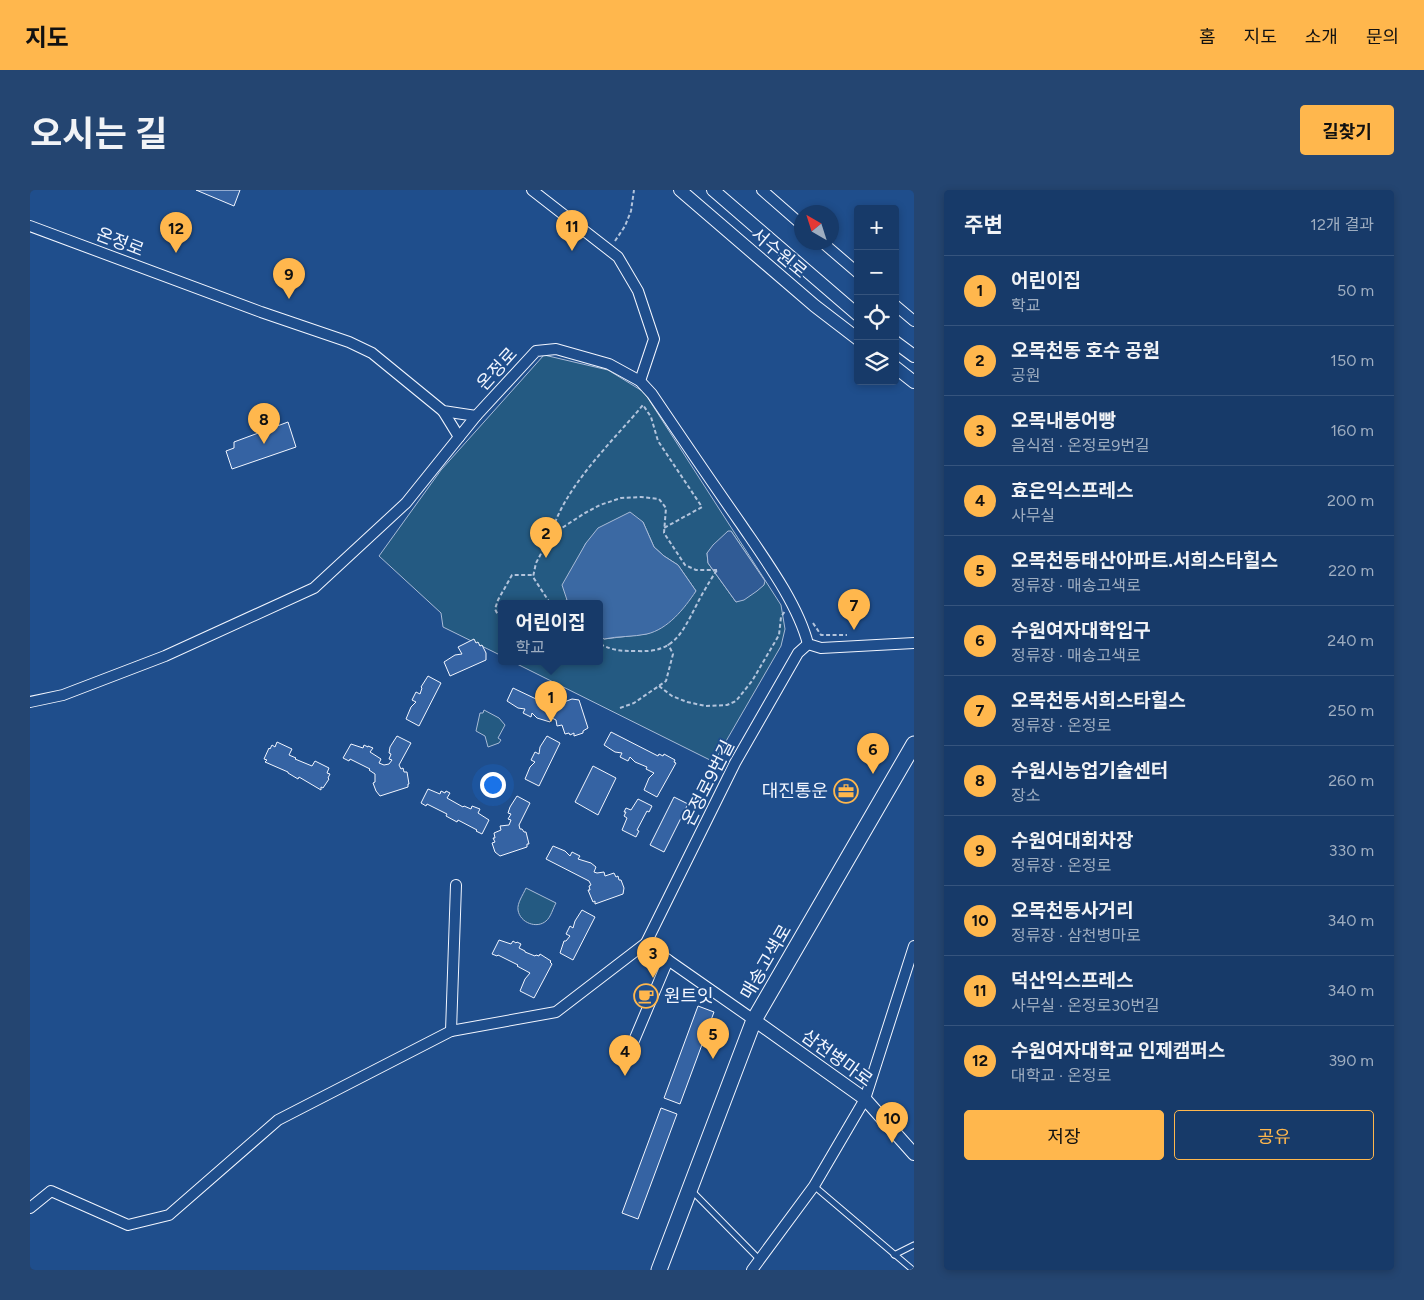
<!DOCTYPE html>
<html lang="ko">
<meta charset="utf-8">
<style>
body{margin:0;font-family:Figtree,"Noto Sans KR",sans-serif;background:#244571;color:#f1f3f6}
.controls{position:absolute;right:15px;top:15px;display:grid;overflow:hidden;border-radius:5px;box-shadow:0 2px 8px #0003}
.controls button{width:45px;height:45px;display:grid;place-items:center;padding:0;border:0;border-bottom:1px solid #36547d;background:#173a69;color:#f1f3f6;font:25px sans-serif}
.compass{position:absolute;left:764px;top:15px;width:45px;height:45px;border-radius:50%;background:#173a69;box-shadow:0 2px 8px #0003;rotate:321deg}
.you{position:absolute;left:462px;top:594px;width:18px;height:18px;margin:-12px;border:4px solid #fff;border-radius:50%;background:#1a73e8;box-shadow:0 0 0 8px #1a73e833}
.badge{display:grid;place-items:center;width:32px;height:32px;border-radius:50%;background:#ffb74d;color:#111;font-size:16px;font-weight:700}
.pin{position:absolute;translate:-50% -41px;filter:drop-shadow(0 1px 2px #0008)}
.pin::after{content:'';position:absolute;top:26px;width:18px;height:15px;background:inherit;clip-path:polygon(0 0,100% 0,50% 100%)}
.popup{position:absolute;left:468px;top:410px;width:105px;height:65px;box-sizing:border-box;display:grid;place-content:center;border-radius:5px;background:#173a69;filter:drop-shadow(0 1px 4px #0005);font-size:16px;white-space:nowrap;color:#9eadc0}
.popup b{font-size:19px;color:#f1f3f6}
.popup::after{content:'';position:absolute;left:50%;top:100%;margin-left:-10px;border:10px solid transparent;border-top-color:#173a69}
.list{margin:0;padding:0;list-style:none}
h2{display:flex;justify-content:space-between;align-items:center;height:65px;margin:0;padding:0 20px;font-size:21px}
h2 small{font-size:16px;font-weight:400;color:#9eadc0}
.list li{display:grid;grid-template-columns:32px 1fr auto;gap:15px;align-items:center;box-sizing:border-box;height:70px;padding:0 20px;border-top:1px solid #36547d}
.list b{display:block;font-size:19px;white-space:nowrap}
.list p{margin:0;font-size:16px;white-space:nowrap;color:#9eadc0}
.list em{font-size:16px;font-style:normal;color:#9eadc0}
.actions{display:flex;gap:10px;padding:15px 20px}
.actions a{flex:1;padding:11px 0;border:1px solid #ffb74d;border-radius:5px;text-align:center;font-size:18px;color:#ffb74d}
.actions .main{background:#ffb74d;color:#111}
.icon{flex:none;width:28px;height:28px;fill:none;stroke:currentColor;stroke-width:2;stroke-linecap:round;stroke-linejoin:round}
.map{position:relative;flex:none;width:884px;height:1080px;overflow:hidden;border-radius:5px}
header{display:flex;align-items:center;gap:30px;box-sizing:border-box;height:70px;padding:0 25px;background:#ffb74d;color:#111}
header strong{font-size:24px}
nav{display:flex;gap:28px;margin-inline-start:auto;font-size:18px}
.intro{display:flex;align-items:center;justify-content:space-between;box-sizing:border-box;height:120px;padding:0 30px}
h1{margin:0;font-size:35px}
.button{padding:12px 22px;border-radius:5px;background:#ffb74d;color:#111;font-size:18px;font-weight:700}
main{display:flex;gap:30px;padding:0 30px}
aside{flex:1;background:#173a69;border-radius:5px;box-shadow:0 2px 8px #0003}
.map>svg:first-child{display:block}
.green{fill:#245a82;stroke:#a8bbd7;fill-rule:evenodd}
.parking{fill:#305b95;stroke:#a8bbd7}
.water{fill:#3b69a3;stroke:#a8bbd7}
.building{fill:#3563a3;stroke:#f2f6ff}
.lines{fill:none;stroke-linecap:round;stroke-linejoin:round}
.service-casing{stroke:#f2f6ff;stroke-width:7}
.minor-casing{stroke:#f2f6ff;stroke-width:12}
.tertiary-casing{stroke:#f2f6ff;stroke-width:14}
.primary-casing{stroke:#f2f6ff;stroke-width:17}
.path{stroke:#b3c4dc;stroke-width:2;stroke-dasharray:4 2.5;stroke-linecap:butt}
.service{stroke:#1f4e8c;stroke-width:5}
.minor{stroke:#1f4e8c;stroke-width:10}
.tertiary{stroke:#1f4e8c;stroke-width:12}
.primary{stroke:#1f4e8c;stroke-width:15}
.labels{text-anchor:middle;dominant-baseline:central;stroke-width:4;stroke-linejoin:round;paint-order:stroke}
.street-label{font-size:18px;fill:#f2f6ff;stroke:#1f4e8c}
.poi-label{font-size:18px;fill:#f2f6ff;stroke:#1f4e8c;text-anchor:end}
</style>
<header>
<strong>지도</strong>
<nav><a>홈</a><a>지도</a><a>소개</a><a>문의</a></nav>
</header>
<div class="intro"><h1>오시는 길</h1><a class="button">길찾기</a></div>
<main>
<div class="map">
<svg width="884" height="1080" viewBox="0 0 884 1080">
<rect width="100%" height="100%" fill="#1f4e8c"/>
<g class="green">
<path d="M514,165L578,180L614,202L751,415L755,439L751,456L684,572L481,471H570V446L574,449L616,444L629,439L666,401L648,375L634,366L624,357L613,332L556,353L547,371L536,411L538,413H472V466L413,437L411,423L349,366L411,280ZM701,341L735,391L706,412L678,373L677,363Z"/>
<polygon points="454,520 469,528 475,535 468,548 471,550 469,553 458,557 455,546 446,541 450,523 453,523"/>
<path d="M496,698L526,713C523,718 521,727 516,731C507,739 490,733 488,720C487,713 493,705 496,698Z"/>
</g>
<polygon class="parking" points="698,341 701,341 735,391 734,395 727,401 714,410 706,412 678,373 677,363 683,355"/>
<path class="water" d="M600,322L613,332L624,357L634,366L648,375L666,401C654,419 638,439 617,444C603,447 588,446 574,449L570,446V413H538L532,395L556,353L568,338Z"/>
<g class="building">
<polygon points="166,0 210,0 204,16"/>
<polygon points="258,232 266,257 202,279 196,261 204,258 204,252"/>
<polygon points="444,449 446,453 448,452 450,456 452,455 456,463 456,470 420,486 414,472 425,465 432,464 428,457"/>
<polygon points="398,486 411,493 389,536 376,529 381,517 386,512 382,510 386,502 390,504 392,498 391,497"/>
<polygon points="483,498 527,519 531,518 530,516 534,514 534,512 542,509 549,510 558,538 553,541 553,543 544,546 544,543 540,545 539,543 535,544 532,535 527,536 526,530 522,528 520,532 507,528 502,523 501,527 493,523 495,519 488,518 477,511"/>
<polygon points="581,542 628,566 629,564 633,566 634,564 645,570 644,572 646,573 627,607 614,600 619,588 624,583 616,579 617,577 605,572 600,567 598,571 590,567 592,563 585,562 574,555"/>
<polygon points="367,546 381,553 369,575 371,579 373,578 374,582 377,582 379,594 378,594 378,597 350,606 346,601 343,593 345,592 345,584 339,580 340,579 320,569 319,571 313,568 321,554 333,558 334,555 338,557 338,556 343,558 340,562 351,569 349,573 354,575 359,574 362,570 359,569 361,564 359,563 360,557"/>
<polygon points="517,546 530,553 509,596 495,589 500,577 505,572 501,570 505,562 509,564 510,557"/>
<polygon points="247,552 262,559 259,565 266,568 265,569 282,576 285,571 299,578 297,583 300,584 298,588 299,589 293,598 291,597 291,600 269,587 268,589 258,583 258,582 235,572 237,570 234,569 239,558 240,559 242,555 245,557"/>
<polygon points="563,576 586,588 568,625 545,612"/>
<polygon points="398,599 410,604 411,601 415,603 416,601 420,603 417,608 433,617 434,616 441,619 442,616 450,619 448,623 459,630 452,644 446,641 447,640 428,630 427,632 416,626 417,624 397,614 396,616 391,613"/>
<polygon points="487,606 500,613 489,635 490,639 492,639 494,642 496,642 499,654 497,654 497,657 470,666 465,662 462,653 465,652 463,648 465,648 464,643 471,640 470,636 479,635 481,630 478,629 481,624 478,623 480,617"/>
<polygon points="644,607 658,614 634,662 620,655"/>
<polygon points="608,609 622,616 619,622 617,621 607,640 609,641 606,647 592,640 597,628 594,626 596,622 594,622 596,618 601,620"/>
<polygon points="523,656 535,661 540,666 542,662 550,666 548,669 561,673 566,677 564,682 567,683 574,682 575,686 584,683 586,687 588,686 589,690 591,690 594,698 593,704 565,714 565,711 563,712 558,700 560,700 559,696 561,695 559,691 516,669"/>
<polygon points="552,720 565,727 543,770 530,763 534,751 536,751 540,746 536,744 540,736 543,738 545,731"/>
<polygon points="469,750 481,754 483,751 486,753 487,752 491,754 489,758 495,761 495,762 505,766 506,765 509,766 510,764 521,771 520,772 522,774 504,808 490,801 495,789 500,783 487,776 488,775 468,765 467,766 462,764"/>
<polygon points="668,816 684,822 650,914 634,908"/>
<polygon points="631,918 647,924 608,1029 592,1023"/>
</g>
<g class="lines">
<g class="service-casing">
<g id="service">
<polyline points="784,996 883,1080"/>
<polyline points="661,1000 729,1069"/>
<polyline points="864,1065 884,1055"/>
</g>
</g>
<g class="minor-casing">
<g id="minor">
<polyline points="502,0 588,67 608,101 624,149 610,191"/>
<polyline points="732,0 772,35"/>
<polyline points="0,36 231,122 319,152 342,163 413,221 446,226"/>
<polyline points="792,52 828,83"/>
<polyline points="865,115 884,131"/>
<polyline points="413,221 429,247"/>
<path d="M0,512L33,505L135,466L284,398L376,313L446,226L506,161L526,159L579,174L610,191L622,204C651,247 681,291 711,334C734,368 768,414 778,454L791,458L884,453"/>
<polyline points="616,753 705,573 768,463 778,454"/>
<polyline points="421,841 426,695"/>
<polyline points="600,860 638,770 724,830"/>
<polyline points="0,1018 21,1001 98,1035 139,1025 248,930 421,841 526,822 616,753 638,770"/>
<polyline points="722,1080 784,996 835,909 884,756"/>
</g>
</g>
<g class="tertiary-casing">
<g id="tertiary">
<polyline points="650,0 785,116 828,149"/>
<polyline points="683,0 828,125"/>
<polyline points="865,152 884,166"/>
<polyline points="865,177 884,192"/>
<polyline points="724,830 835,909 884,964"/>
</g>
</g>
<g class="primary-casing">
<polyline id="primary" points="629,1080 724,830 884,554"/>
</g>
<g class="path">
<polyline points="585,51 595,36 601,21 604,0"/>
<path d="M521,345C533,298 582,252 613,215L621,227L628,251L672,317L634,338"/>
<polyline points="520,413 503,387 506,373 521,345 555,323 570,315 591,308 611,307 629,309 636,318 634,343 655,375 666,380 687,380"/>
<polyline points="472,427 468,425 465,419 468,410 482,385 504,385"/>
<polyline points="783,433 791,445 817,445"/>
<path d="M570,454C584,461 591,461 607,461C643,463 651,445 666,416C672,404 679,392 687,380"/>
<polyline points="629,496 642,506 657,512 676,516 697,515 706,511 722,491 749,445 751,427 755,421"/>
<polyline points="590,518 604,513 636,491 643,464 638,454"/>
</g>
<use href="#service" class="service"/>
<use href="#minor" class="minor"/>
<use href="#tertiary" class="tertiary"/>
<use href="#primary" class="primary"/>
</g>
<defs>
<g id="office-ring" transform="scale(1.25)"><circle r="9.5" fill="#1f4e8c" stroke="#ffb74d" stroke-width="1.5"/><path d="M-6-3h4V-5.5h4V-3h4V5H-6ZM-1-4.5V-3h2v-1.5ZM-6 0V1H6V0Z" fill="#ffb74d"/></g>
<g id="cafe-ring" transform="scale(1.25)"><circle r="9.5" fill="#1f4e8c" stroke="#ffb74d" stroke-width="1.5"/><path d="M-5.5-4.5H6V0H3Q3 3.5 0 3.5H-2.5Q-5.5 3.5-5.5 0ZM3-3.2v2h1.7v-2ZM-6 4.5H4V6H-6Z" fill="#ffb74d"/></g>
</defs>
<g fill-rule="evenodd">
<use href="#office-ring" x="816" y="601"/>
<use href="#cafe-ring" x="616" y="806"/>
</g>
<g class="labels">
<g class="street-label">
<text transform="translate(90 52) rotate(21)">온정로</text>
<text transform="translate(749 63) rotate(40)">서수원로</text>
<text transform="translate(467 179) rotate(-48)">온정로</text>
<text transform="translate(678 593) rotate(-63)">온정로9번길</text>
<text transform="translate(736 772) rotate(-60)">매송고색로</text>
<text transform="translate(807 868) rotate(36)">삼천병마로</text>
</g>
<g class="poi-label">
<text x="798" y="601">대진통운</text>
<text x="634" y="806" text-anchor="start">원트잇</text>
</g>
</g>
</svg>
<div class="controls">
<button>+</button>
<button>−</button>
<button><svg class="icon" aria-label="locate" viewBox="0 0 24 24"><circle cx="12" cy="12" r="6"/><path d="M12 2v4M12 18v4M2 12h4M18 12h4"/></svg></button>
<button><svg class="icon" aria-label="layers" viewBox="0 0 24 24"><path d="M12 4l9 5-9 5-9-5zM3 14l9 5 9-5"/></svg></button>
</div>
<svg class="compass" viewBox="-18 -18 36 36"><path d="M0-13l5 13h-10z" fill="#e53935"/><path d="M0 13l5-13h-10z" fill="#9eadc0"/></svg>
<div class="you"></div>
<div class="pin badge" style="left:521px;top:532px">1</div>
<div class="popup"><b>어린이집</b>학교</div>
<div class="pin badge" style="left:516px;top:368px">2</div>
<div class="pin badge" style="left:623px;top:788px">3</div>
<div class="pin badge" style="left:595px;top:886px">4</div>
<div class="pin badge" style="left:683px;top:869px">5</div>
<div class="pin badge" style="left:843px;top:584px">6</div>
<div class="pin badge" style="left:824px;top:440px">7</div>
<div class="pin badge" style="left:234px;top:254px">8</div>
<div class="pin badge" style="left:259px;top:109px">9</div>
<div class="pin badge" style="left:862px;top:953px">10</div>
<div class="pin badge" style="left:542px;top:61px">11</div>
<div class="pin badge" style="left:146px;top:63px">12</div>
</div>
<aside>
<h2>주변<small>12개 결과</small></h2>
<ul class="list">
<li><span class="badge">1</span><div><b>어린이집</b><p>학교</p></div><em>50 m</em></li>
<li><span class="badge">2</span><div><b>오목천동 호수 공원</b><p>공원</p></div><em>150 m</em></li>
<li><span class="badge">3</span><div><b>오목내붕어빵</b><p>음식점 · 온정로9번길</p></div><em>160 m</em></li>
<li><span class="badge">4</span><div><b>효은익스프레스</b><p>사무실</p></div><em>200 m</em></li>
<li><span class="badge">5</span><div><b>오목천동태산아파트.서희스타힐스</b><p>정류장 · 매송고색로</p></div><em>220 m</em></li>
<li><span class="badge">6</span><div><b>수원여자대학입구</b><p>정류장 · 매송고색로</p></div><em>240 m</em></li>
<li><span class="badge">7</span><div><b>오목천동서희스타힐스</b><p>정류장 · 온정로</p></div><em>250 m</em></li>
<li><span class="badge">8</span><div><b>수원시농업기술센터</b><p>장소</p></div><em>260 m</em></li>
<li><span class="badge">9</span><div><b>수원여대회차장</b><p>정류장 · 온정로</p></div><em>330 m</em></li>
<li><span class="badge">10</span><div><b>오목천동사거리</b><p>정류장 · 삼천병마로</p></div><em>340 m</em></li>
<li><span class="badge">11</span><div><b>덕산익스프레스</b><p>사무실 · 온정로30번길</p></div><em>340 m</em></li>
<li><span class="badge">12</span><div><b>수원여자대학교 인제캠퍼스</b><p>대학교 · 온정로</p></div><em>390 m</em></li>
</ul>
<div class="actions"><a class="main">저장</a><a>공유</a></div>
</aside>
</main>
